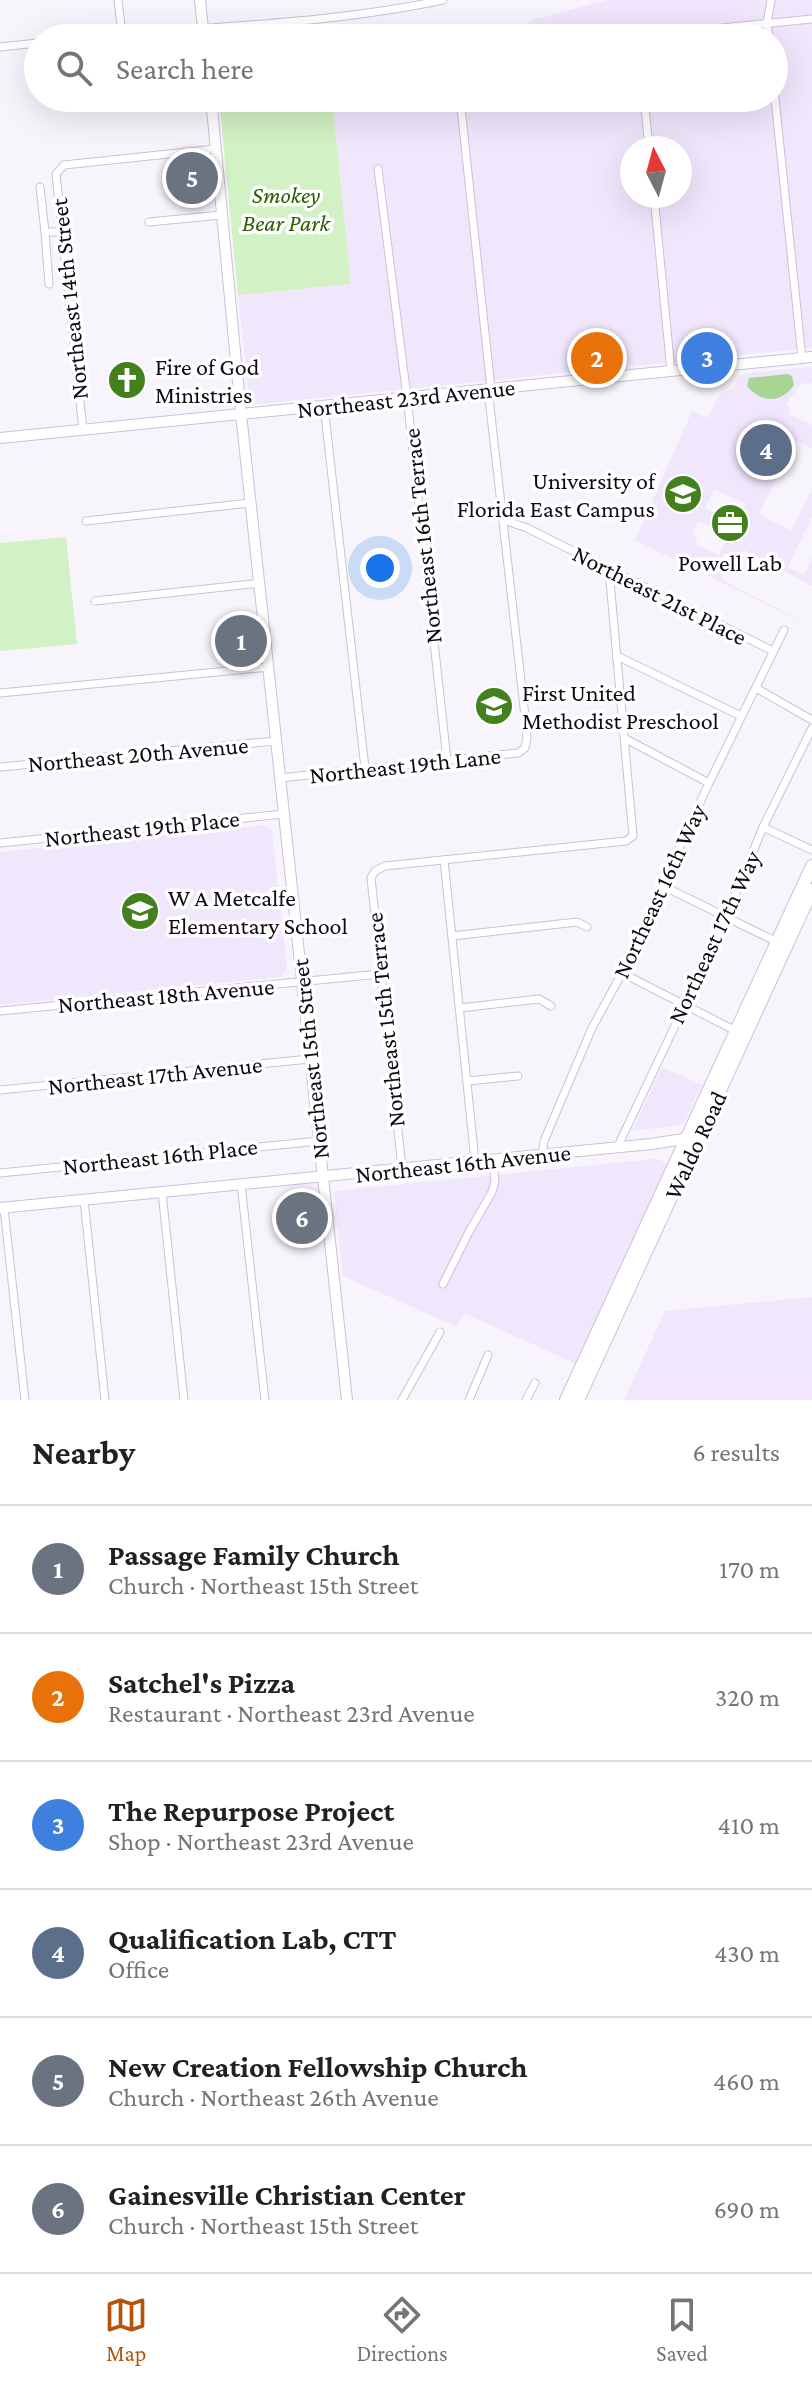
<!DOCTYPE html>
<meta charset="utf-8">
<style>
body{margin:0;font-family:"Crimson Pro",serif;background:#f2f2f2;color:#202124}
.compass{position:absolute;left:620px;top:136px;width:72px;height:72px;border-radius:50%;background:#fff;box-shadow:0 8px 32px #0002;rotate:354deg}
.you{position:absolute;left:380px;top:568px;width:28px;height:28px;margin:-20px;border:6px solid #fff;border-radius:50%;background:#1a73e8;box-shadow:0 0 0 12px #1a73e833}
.badge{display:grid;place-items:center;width:52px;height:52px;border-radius:50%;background:#b45309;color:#fff;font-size:26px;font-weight:700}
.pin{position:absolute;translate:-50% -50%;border:4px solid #fff;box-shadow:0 2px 8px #0006}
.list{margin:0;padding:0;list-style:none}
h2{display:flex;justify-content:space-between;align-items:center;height:104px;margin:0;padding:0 32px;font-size:34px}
h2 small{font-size:26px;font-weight:400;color:#757577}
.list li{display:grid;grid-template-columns:52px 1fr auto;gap:24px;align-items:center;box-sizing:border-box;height:128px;padding:0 32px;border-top:2px solid #e0e0e0}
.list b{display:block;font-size:30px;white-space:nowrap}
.list p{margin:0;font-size:26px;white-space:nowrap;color:#757577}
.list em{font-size:26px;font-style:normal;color:#757577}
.icon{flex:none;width:44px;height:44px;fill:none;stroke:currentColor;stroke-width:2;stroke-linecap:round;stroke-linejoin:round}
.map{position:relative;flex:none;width:812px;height:1400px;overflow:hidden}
.search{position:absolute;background:#fff;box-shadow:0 8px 32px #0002;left:24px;right:24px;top:24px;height:88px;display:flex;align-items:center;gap:20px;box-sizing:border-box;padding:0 28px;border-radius:44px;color:#757577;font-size:30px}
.sheet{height:872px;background:#fff}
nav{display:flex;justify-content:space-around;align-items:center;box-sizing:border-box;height:112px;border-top:2px solid #e0e0e0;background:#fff;font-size:22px;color:#757577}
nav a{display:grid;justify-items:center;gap:4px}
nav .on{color:#b45309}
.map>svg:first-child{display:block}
.built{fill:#f1e7fd;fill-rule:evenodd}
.green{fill:#d2f1c5}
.water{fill:#a7d593}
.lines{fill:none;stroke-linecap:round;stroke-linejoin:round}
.street-casing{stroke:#ccbfdd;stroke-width:9}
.secondary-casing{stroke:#ccbfdd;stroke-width:12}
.highway-casing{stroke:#ccbfdd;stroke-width:14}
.street{stroke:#fff;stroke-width:7}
.secondary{stroke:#fff;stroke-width:10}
.highway{stroke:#fff;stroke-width:12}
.labels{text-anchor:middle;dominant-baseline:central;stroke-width:7;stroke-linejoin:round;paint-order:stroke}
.park-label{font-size:24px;font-style:italic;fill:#2a6000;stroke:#fff}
.street-label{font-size:24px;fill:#0e0a14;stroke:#fff}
.poi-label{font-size:24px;fill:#0e0a14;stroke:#fff;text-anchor:start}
</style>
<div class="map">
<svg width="812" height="1400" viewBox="0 0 812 1400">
<rect width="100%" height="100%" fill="#f7f5fb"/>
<g class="built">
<path d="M606,0H812V348L250,405L238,295L351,284L332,98H774V38H508L532,20ZM632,148H680V196H632Z"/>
<path d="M812,367V382L808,386L802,382L786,404L790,408L789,414L812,425V449L796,441L759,514L791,531L812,489V516L788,567L804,575L812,558V586L744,550L741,554H724L719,563L724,566L723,580L812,627L635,540L692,411L708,418L719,395L734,388L739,377L747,373ZM759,434L783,446L773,466L765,462L763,465L751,459L752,456L749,454ZM714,489L746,504L719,555L698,545L695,542L698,538L691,534L698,521L719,531L725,519L705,508Z"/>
<polygon points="265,825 272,831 287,970 281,977 0,1005 0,852"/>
<polygon points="662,1067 703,1085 682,1125 632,1131"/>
<polygon points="654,1159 661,1160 667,1165 576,1364 464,1313 457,1327 343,1276 334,1191"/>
<polygon points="812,1297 812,1400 624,1400 665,1311"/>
</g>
<g class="green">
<polygon points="219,98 332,98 351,284 238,295"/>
<polygon points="66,537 77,644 0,651 0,543"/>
</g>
<path class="water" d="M787,374L792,376L794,385C781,404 761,403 747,386L749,378Z"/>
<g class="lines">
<g class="street-casing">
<g id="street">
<polyline points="118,0 122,34"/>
<path d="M86,38C205,26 325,25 443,0"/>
<polyline points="622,38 812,19"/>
<polyline points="769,38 767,23 771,0"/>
<polyline points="0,47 38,43"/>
<polyline points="774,89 802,358"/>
<polyline points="644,98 649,148"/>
<polyline points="378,169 407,397 447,760"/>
<polyline points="40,187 45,232"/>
<polyline points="654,196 671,371"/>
<polyline points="149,222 221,215"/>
<polyline points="49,284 45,232 63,232"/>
<polyline points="324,406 365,768"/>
<polyline points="83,430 56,174 64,165 216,149"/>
<polyline points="504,520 527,528 773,651"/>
<polyline points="86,521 250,503"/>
<polyline points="95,601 260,583"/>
<polyline points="617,656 741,716"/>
<polyline points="756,688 812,720"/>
<polyline points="0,693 269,667"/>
<polyline points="626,739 709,783"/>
<polyline points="0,767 276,741"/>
<polyline points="280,778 518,753 525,748 527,737 525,716 489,398 491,389 460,98"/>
<polyline points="763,827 812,850"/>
<polyline points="0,843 284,814"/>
<polyline points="444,860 475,1161"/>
<polyline points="663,886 779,943"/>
<polyline points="452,936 577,922 587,927"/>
<polyline points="622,973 738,1032"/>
<polyline points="460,1008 539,999 551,1006"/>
<polyline points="0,1011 380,974"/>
<polyline points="468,1081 518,1076"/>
<polyline points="0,1090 310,1059"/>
<polyline points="617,1148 726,918 763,827 812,728"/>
<polyline points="542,1155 544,1141 592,1028 622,973 709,783 784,630"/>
<polyline points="402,1168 371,878 375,871 385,866 626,841 633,836 609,570"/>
<polyline points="0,1173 319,1141"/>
<polyline points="241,1184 265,1400"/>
<polyline points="162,1192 184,1400"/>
<polyline points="84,1200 105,1400"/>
<polyline points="4,1208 25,1400"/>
<polyline points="443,1284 470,1230 492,1192 495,1181 493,1160"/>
<polyline points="402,1400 440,1332"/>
<polyline points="469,1400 488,1355"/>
<polyline points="526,1400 535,1383"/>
</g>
</g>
<g class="secondary-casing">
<g id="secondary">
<polyline points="200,0 204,38"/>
<polyline points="211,98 241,414 347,1400"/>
<polyline points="0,438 812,357"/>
<polyline points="0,1208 651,1144 690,1138"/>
</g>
</g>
<g class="highway-casing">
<g id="highway">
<polyline points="566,1400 812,866"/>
<polyline points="578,1400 812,890"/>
</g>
</g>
<use href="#street" class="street"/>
<use href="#secondary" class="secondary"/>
<use href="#highway" class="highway"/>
</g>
<defs>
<g id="church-disc" transform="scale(2)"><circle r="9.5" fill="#43811f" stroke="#fff"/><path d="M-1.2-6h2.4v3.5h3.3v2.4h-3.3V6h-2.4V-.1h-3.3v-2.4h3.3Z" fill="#fff"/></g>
<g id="university-disc" transform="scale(2)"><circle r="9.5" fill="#43811f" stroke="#fff"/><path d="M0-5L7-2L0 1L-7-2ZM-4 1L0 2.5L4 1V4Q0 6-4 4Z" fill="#fff"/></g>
<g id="office-disc" transform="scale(2)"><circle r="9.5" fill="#43811f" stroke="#fff"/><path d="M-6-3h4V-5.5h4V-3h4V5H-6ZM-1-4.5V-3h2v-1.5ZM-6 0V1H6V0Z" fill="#fff"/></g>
<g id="school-disc" transform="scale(2)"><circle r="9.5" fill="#43811f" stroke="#fff"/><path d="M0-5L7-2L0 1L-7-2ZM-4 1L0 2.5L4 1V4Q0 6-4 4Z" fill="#fff"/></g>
</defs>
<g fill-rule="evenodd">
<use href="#church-disc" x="127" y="380"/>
<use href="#university-disc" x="683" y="494"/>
<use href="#office-disc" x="730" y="523"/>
<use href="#school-disc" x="494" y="706"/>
<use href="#school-disc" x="140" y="911"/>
</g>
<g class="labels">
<g class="park-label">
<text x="286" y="194">Smokey<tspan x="286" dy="28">Bear Park</tspan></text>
</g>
<g class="street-label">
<text transform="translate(69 299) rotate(-96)">Northeast 14th Street</text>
<text transform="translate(406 398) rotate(-6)">Northeast 23rd Avenue</text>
<text transform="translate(422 536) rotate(-96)">Northeast 16th Terrace</text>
<text transform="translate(660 595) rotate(27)">Northeast 21st Place</text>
<text transform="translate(138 754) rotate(-5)">Northeast 20th Avenue</text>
<text transform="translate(405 765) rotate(-6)">Northeast 19th Lane</text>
<text transform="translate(142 828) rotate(-6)">Northeast 19th Place</text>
<text transform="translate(659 891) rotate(-65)">Northeast 16th Way</text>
<text transform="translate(714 937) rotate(-65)">Northeast 17th Way</text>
<text transform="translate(166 995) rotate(-5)">Northeast 18th Avenue</text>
<text transform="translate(385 1020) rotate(-96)">Northeast 15th Terrace</text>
<text transform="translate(310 1059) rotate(-96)">Northeast 15th Street</text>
<text transform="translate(155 1075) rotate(-6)">Northeast 17th Avenue</text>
<text transform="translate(695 1145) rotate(-65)">Waldo Road</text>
<text transform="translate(160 1156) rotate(-6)">Northeast 16th Place</text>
<text transform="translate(463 1163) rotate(-6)">Northeast 16th Avenue</text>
</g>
<g class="poi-label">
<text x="155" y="366">Fire of God<tspan x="155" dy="28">Ministries</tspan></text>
<text x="655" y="480" text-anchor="end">University of<tspan x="655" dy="28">Florida East Campus</tspan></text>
<text x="730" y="562" text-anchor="middle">Powell Lab</text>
<text x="522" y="692">First United<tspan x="522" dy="28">Methodist Preschool</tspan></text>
<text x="168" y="897">W A Metcalfe<tspan x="168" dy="28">Elementary School</tspan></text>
</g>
</g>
</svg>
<svg class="compass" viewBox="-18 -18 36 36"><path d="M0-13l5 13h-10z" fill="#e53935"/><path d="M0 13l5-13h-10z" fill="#757577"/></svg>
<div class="you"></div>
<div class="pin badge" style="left:241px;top:641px;background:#6b7280">1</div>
<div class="pin badge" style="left:597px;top:358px;background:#e8710a">2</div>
<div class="pin badge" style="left:707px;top:358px;background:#3f7fe0">3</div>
<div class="pin badge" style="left:766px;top:450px;background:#5c6f8a">4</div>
<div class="pin badge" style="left:192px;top:178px;background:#6b7280">5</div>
<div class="pin badge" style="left:302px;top:1218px;background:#6b7280">6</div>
<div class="search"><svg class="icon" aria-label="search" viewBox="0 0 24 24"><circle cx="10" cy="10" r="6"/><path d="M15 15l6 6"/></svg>Search here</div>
</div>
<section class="sheet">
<h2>Nearby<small>6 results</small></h2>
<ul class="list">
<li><span class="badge" style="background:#6b7280">1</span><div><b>Passage Family Church</b><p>Church · Northeast 15th Street</p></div><em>170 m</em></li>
<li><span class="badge" style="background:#e8710a">2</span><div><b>Satchel's Pizza</b><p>Restaurant · Northeast 23rd Avenue</p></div><em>320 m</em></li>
<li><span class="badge" style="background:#3f7fe0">3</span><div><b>The Repurpose Project</b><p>Shop · Northeast 23rd Avenue</p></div><em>410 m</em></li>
<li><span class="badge" style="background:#5c6f8a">4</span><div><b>Qualification Lab, CTT</b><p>Office</p></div><em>430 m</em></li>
<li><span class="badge" style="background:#6b7280">5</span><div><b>New Creation Fellowship Church</b><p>Church · Northeast 26th Avenue</p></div><em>460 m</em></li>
<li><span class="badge" style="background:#6b7280">6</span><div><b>Gainesville Christian Center</b><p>Church · Northeast 15th Street</p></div><em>690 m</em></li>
</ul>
</section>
<nav>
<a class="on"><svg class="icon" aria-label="map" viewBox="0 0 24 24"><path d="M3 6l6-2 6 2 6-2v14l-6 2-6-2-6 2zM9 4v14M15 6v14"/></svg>Map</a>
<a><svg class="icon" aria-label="directions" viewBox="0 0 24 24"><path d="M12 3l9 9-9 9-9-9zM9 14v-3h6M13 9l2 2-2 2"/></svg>Directions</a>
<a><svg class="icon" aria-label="saved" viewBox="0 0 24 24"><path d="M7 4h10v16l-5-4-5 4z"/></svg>Saved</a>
</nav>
